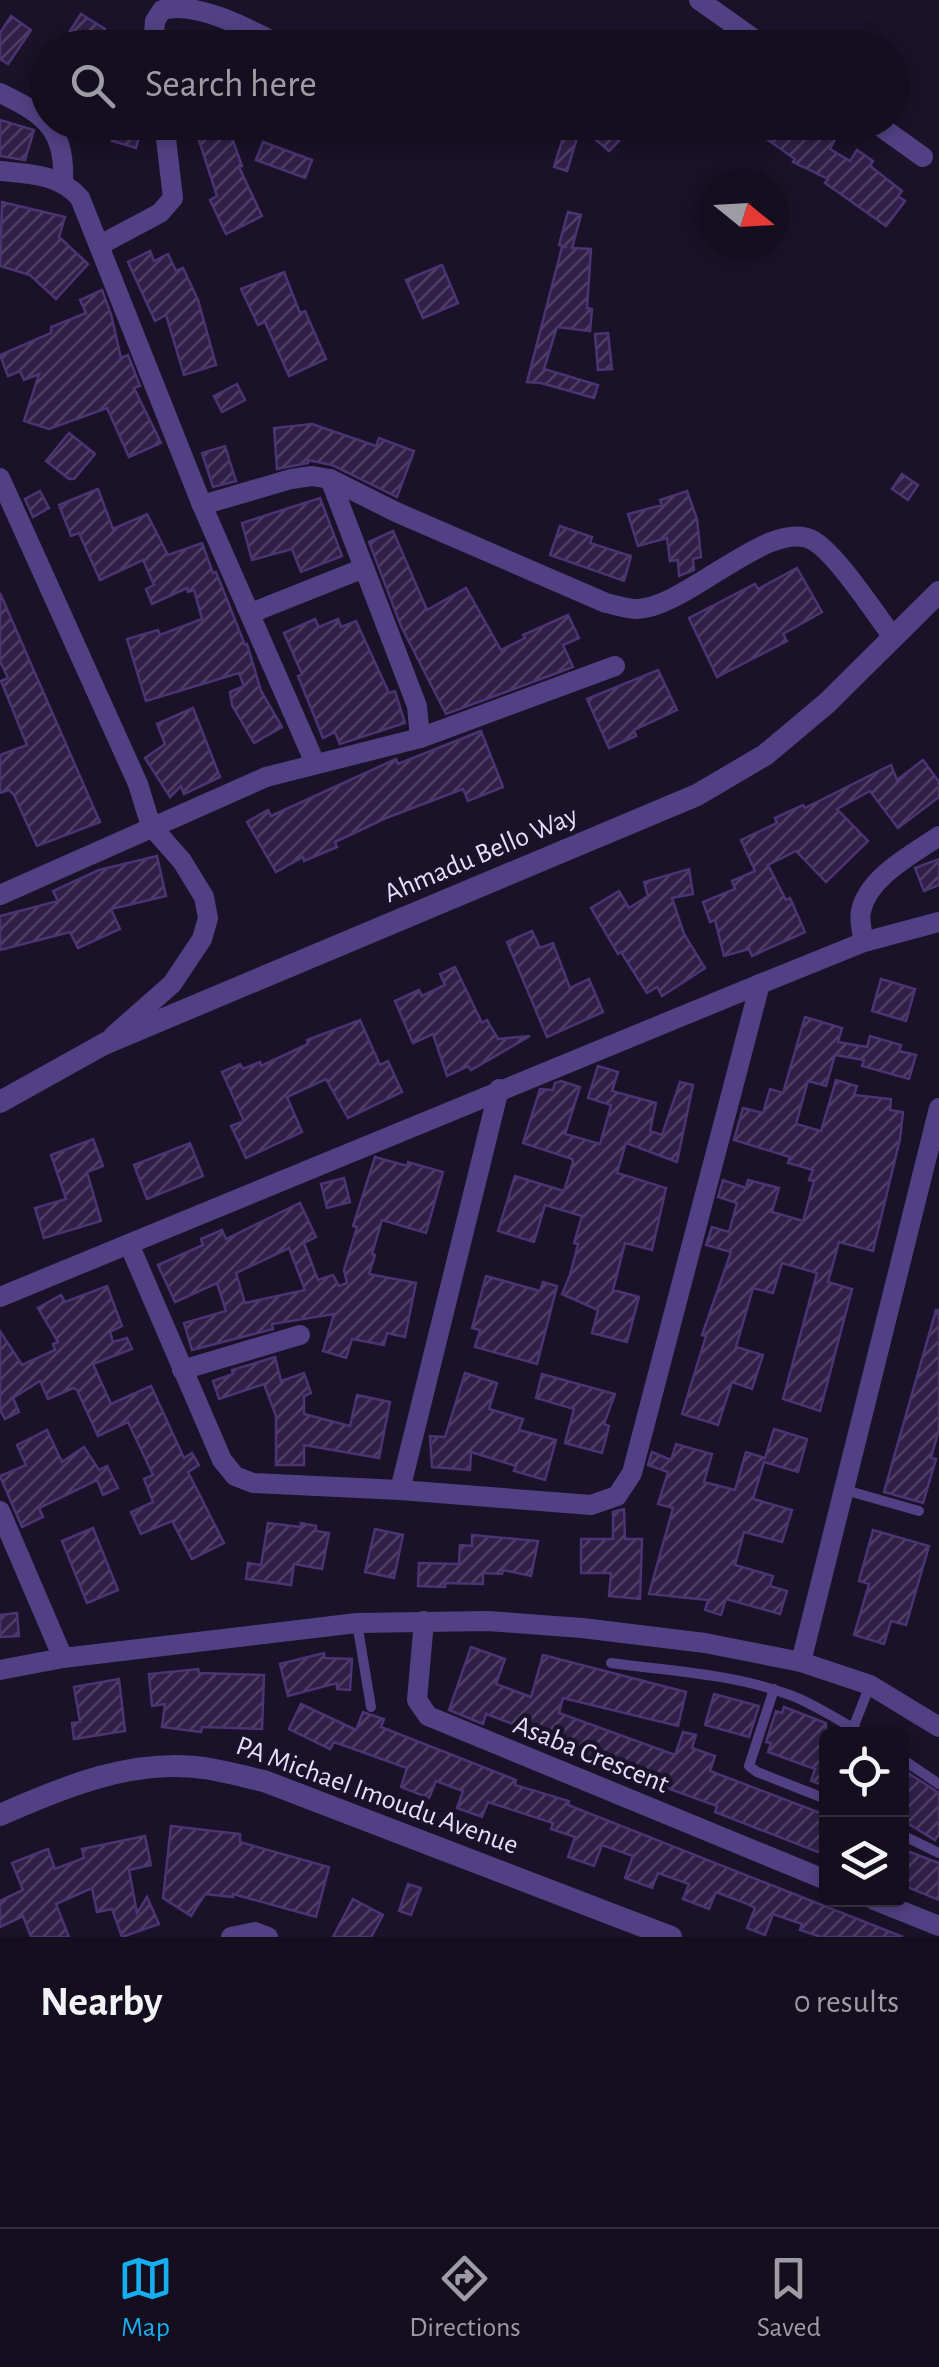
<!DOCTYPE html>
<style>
body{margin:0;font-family:"Alegreya Sans",sans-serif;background:#211c2b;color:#f1f3f6}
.controls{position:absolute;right:30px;bottom:30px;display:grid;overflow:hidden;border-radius:15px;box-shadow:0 5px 15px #0003}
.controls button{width:90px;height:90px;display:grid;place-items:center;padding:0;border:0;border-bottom:2px solid #332e3c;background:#140e1e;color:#f1f3f6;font:50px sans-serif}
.compass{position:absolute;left:699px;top:170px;width:90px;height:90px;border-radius:50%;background:#140e1e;box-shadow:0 5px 15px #0003;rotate:108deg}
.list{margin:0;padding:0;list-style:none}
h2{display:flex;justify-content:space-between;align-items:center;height:130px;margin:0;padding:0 40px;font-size:42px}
h2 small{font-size:32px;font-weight:400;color:#9d9ca4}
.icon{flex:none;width:55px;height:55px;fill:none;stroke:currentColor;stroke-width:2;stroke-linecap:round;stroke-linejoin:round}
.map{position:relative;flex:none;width:939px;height:1937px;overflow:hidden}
.search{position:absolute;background:#140e1e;box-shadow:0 5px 15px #0003;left:30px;right:30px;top:30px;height:110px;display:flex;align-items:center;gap:25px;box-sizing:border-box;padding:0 35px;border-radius:55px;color:#9d9ca4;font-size:38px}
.sheet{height:290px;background:#140e1e}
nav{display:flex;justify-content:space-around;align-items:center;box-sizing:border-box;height:140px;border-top:2px solid #332e3c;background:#140e1e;font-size:28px;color:#9d9ca4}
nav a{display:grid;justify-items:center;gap:5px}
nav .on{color:#15aeef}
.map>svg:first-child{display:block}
.building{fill:url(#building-hatch);stroke:#4c3373;stroke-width:2.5;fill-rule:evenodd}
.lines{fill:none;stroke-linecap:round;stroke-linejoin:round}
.service{stroke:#514184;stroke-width:10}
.minor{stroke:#514184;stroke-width:20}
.tertiary{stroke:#514184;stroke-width:22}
.labels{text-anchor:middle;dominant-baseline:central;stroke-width:9;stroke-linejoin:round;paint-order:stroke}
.street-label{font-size:28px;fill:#e6dcfd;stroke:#1a1228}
</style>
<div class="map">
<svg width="939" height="1937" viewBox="0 0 939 1937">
<defs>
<pattern id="building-hatch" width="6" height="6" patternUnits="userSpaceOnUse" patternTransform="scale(2.5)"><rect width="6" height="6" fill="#302048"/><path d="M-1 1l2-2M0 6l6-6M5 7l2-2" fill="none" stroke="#4e4063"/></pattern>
</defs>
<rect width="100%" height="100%" fill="#1a1228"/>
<g class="building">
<polygon points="81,14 105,29 94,48 67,48 73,32 70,31"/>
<polygon points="11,16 31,30 8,64 0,59 0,33"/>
<polygon points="0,120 34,130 25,160 0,156"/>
<polygon points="117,122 143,122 136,148 112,141"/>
<polygon points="760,122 816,122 838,134 830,149 850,161 857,150 873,161 870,166 902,191 898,196 905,201 886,226 825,183 828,179 793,162 795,159 754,130"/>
<polygon points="227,124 242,166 239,167 262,216 226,234 210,200 217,196 197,134"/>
<polygon points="600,124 619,141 609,151 590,135"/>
<polygon points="567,125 580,128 567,171 554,167"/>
<polygon points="263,142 312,160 305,178 256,160"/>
<polygon points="2,202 65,217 59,237 88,264 56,299 30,275 0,266"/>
<polygon points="568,212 581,215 572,248 591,249 587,308 592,309 590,331 557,327 544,369 598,385 594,398 541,383 527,382 562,247 567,247 559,245"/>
<polygon points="150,251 154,261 168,254 176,271 183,268 198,300 216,365 184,375 166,315 155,321 128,262"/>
<polygon points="442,265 458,303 423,318 406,280"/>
<polygon points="284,272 300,313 305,311 326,359 289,376 265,322 258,325 241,289"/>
<polygon points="102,290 111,314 121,358 128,355 140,386 134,388 161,443 129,457 107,408 49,429 24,421 39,374 24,380 20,371 8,376 0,355 51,333 51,327 86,313 80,300"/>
<polygon points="608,333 612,369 598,370 595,334"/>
<polygon points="237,384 245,400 222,412 214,396"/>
<polygon points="312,424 376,446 379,438 414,451 397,497 332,465 308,460 308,463 277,469 274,428"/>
<polygon points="69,433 95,454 74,479 69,479 46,461"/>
<polygon points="225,446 236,481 213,487 202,453"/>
<polygon points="902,474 918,485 908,500 892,489"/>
<polygon points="98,489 113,529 147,514 168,555 202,543 213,573 216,572 245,645 247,644 261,691 282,727 254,743 232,705 230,692 244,686 239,673 146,701 127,639 158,630 160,635 202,619 194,590 188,592 187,588 152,604 146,589 154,585 143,560 100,580 79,533 71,536 59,505"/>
<polygon points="40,491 49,508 33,517 25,499"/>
<polygon points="687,491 697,519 701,557 693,559 694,570 679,576 678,560 670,561 667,538 638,546 628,514 662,505 660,500"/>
<polygon points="320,498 342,556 301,572 292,549 252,560 242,523"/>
<polygon points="560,526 592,537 590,543 631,556 624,581 550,555"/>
<polygon points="393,531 427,610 466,588 501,650 525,638 523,635 568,615 579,638 563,645 573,667 446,714 401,626 369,542"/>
<polygon points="797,568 822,612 783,634 787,641 717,677 689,618 755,584 758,589"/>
<polygon points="0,593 100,822 37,846 14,795 9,790 0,793 0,755 27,745 1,681 8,678 0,661"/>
<polygon points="315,619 319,627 338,619 341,627 356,621 389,693 395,691 405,723 340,744 335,732 323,738 298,676 302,674 284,633"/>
<polygon points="658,670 677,710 634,730 636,736 609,748 587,699"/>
<polygon points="193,708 220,777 184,794 181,786 170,797 145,758 165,744 157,724"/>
<polygon points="481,731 503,787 468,801 463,789 386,818 335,842 337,847 304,861 303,857 276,872 247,822 268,810 271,816 396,759 398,764"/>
<polygon points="923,760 939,782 939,797 898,828 870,791 837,809 868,841 826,882 796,851 768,865 786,900 790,898 805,932 752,956 749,949 724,956 715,920 710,922 703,902 735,889 732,881 755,871 741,840 777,823 775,818 803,805 805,808 891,765 897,780"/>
<polygon points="157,856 166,896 111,909 120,929 78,948 70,932 0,950 0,916 58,901 53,891 99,870"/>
<polygon points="939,859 939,885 924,891 915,868"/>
<polygon points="689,869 693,894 672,898 684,934 705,968 662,996 657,987 647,993 621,952 618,954 591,908 619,891 629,908 648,896 644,882"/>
<polygon points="532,931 540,948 553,943 570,988 589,979 603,1012 547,1037 507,942"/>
<polygon points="455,967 482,1023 487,1020 498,1039 530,1036 471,1070 468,1066 447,1076 433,1034 413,1043 395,1001 419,990 422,996 445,985 440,974"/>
<polygon points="881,979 915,989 906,1021 872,1011"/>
<polygon points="805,1017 842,1028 838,1042 867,1047 870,1036 901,1045 899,1051 916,1055 909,1079 862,1066 864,1060 835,1055 826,1086 808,1081 796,1124 821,1131 836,1080 857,1086 854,1095 891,1099 890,1110 903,1112 900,1139 873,1251 839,1242 828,1282 852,1289 820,1411 783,1399 817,1273 782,1263 773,1293 753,1288 736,1347 763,1355 752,1389 732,1382 718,1425 682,1414 706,1336 702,1335 731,1252 706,1245 712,1227 729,1232 737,1203 718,1197 723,1180 746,1188 748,1180 779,1188 772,1212 803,1221 814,1181 809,1180 813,1170 788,1163 790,1157 734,1140 743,1108 763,1113 770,1089 783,1093"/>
<polygon points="360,1020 380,1065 388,1061 402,1092 348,1118 326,1079 287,1097 302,1132 246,1158 231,1126 244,1121 222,1072 240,1064 243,1069 260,1062 261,1066 308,1044 307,1040"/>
<polygon points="598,1066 618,1072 612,1091 656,1103 650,1131 662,1135 680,1082 693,1085 677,1162 626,1143 617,1173 666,1188 652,1250 625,1243 613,1290 639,1297 627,1342 592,1333 598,1310 562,1294 570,1275 578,1244 574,1243 582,1216 545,1205 534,1242 498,1231 515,1176 564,1191 573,1162 572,1159 523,1143 540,1089 553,1090 555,1083 561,1081 580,1087 565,1134 600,1144 611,1105 588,1098"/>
<polygon points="93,1139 103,1166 87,1172 101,1221 44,1238 35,1208 66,1199 51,1155"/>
<polygon points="190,1143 203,1176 147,1199 134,1165"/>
<path d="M375,1157L407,1166L408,1162L443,1172L426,1233L382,1220L372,1254L375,1255L369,1274L416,1283L405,1337L387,1333L384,1345L352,1339L346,1358L323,1351L334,1314L272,1324L273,1329L192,1350L184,1323L226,1311L217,1283L175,1302L158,1265L203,1245L201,1239L222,1230L226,1239L300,1203L316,1237L304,1243L318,1280L333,1275L339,1286L347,1283L344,1270L357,1227L353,1226ZM289,1248L305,1290L245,1303L236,1273Z"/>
<polygon points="344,1178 350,1202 327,1208 321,1184"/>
<polygon points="486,1276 540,1291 543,1282 557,1286 537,1364 475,1347 480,1330 472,1328"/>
<polygon points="107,1286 122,1326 110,1332 113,1342 127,1338 132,1349 93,1364 111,1404 151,1386 184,1458 192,1453 199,1465 188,1472 224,1543 192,1559 172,1521 141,1534 131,1512 153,1502 144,1479 153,1475 128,1422 98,1436 77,1390 73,1388 48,1399 40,1381 13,1398 19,1412 5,1419 0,1410 0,1331 22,1365 55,1350 53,1344 58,1342 38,1308 61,1295 65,1302"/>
<polygon points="936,1310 939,1310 939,1429 931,1458 936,1459 923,1503 884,1492"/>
<polygon points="275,1357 281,1381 304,1373 311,1393 304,1396 304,1414 350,1426 357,1395 390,1402 379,1458 304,1445 304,1465 276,1465 276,1416 264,1384 219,1399 213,1381 233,1374 232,1370"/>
<polygon points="465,1373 497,1383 489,1409 523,1419 519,1430 556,1440 545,1480 514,1471 516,1466 471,1452 470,1470 432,1467 430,1436 445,1437"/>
<polygon points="542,1374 615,1394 604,1424 609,1426 602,1453 565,1443 574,1409 536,1398"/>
<polygon points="774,1429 807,1439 798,1472 764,1462 753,1499 792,1510 782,1542 744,1532 735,1565 773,1576 770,1586 787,1591 780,1614 726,1599 721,1615 705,1610 708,1600 649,1594 673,1508 658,1504 668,1472 648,1465 652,1452 671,1460 676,1444 712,1454 704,1482 735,1490 746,1452 765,1458"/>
<polygon points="47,1430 62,1462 84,1447 99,1470 107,1466 118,1488 103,1495 97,1480 39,1508 43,1517 22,1527 0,1476 26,1465 17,1445"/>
<polygon points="624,1509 625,1539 642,1539 640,1599 609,1596 611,1573 581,1573 581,1539 613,1539 613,1512"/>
<polygon points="268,1523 301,1527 301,1523 316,1526 316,1531 329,1533 322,1569 294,1564 291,1585 246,1579 248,1563 261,1565"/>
<polygon points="93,1528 118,1590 87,1603 62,1541"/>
<polygon points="375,1529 403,1535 394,1578 365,1572"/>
<polygon points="873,1530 929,1546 906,1625 891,1621 884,1644 854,1635 869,1584 859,1581"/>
<polygon points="472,1535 538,1541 531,1576 503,1570 502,1574 483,1573 483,1584 445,1583 445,1587 418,1586 419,1563 459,1564 460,1545 472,1546"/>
<polygon points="17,1613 19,1636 0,1637 0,1615"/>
<polygon points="471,1647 505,1659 496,1684 531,1697 543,1655 686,1692 678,1726 563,1698 559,1713 675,1755 683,1732 696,1735 692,1748 715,1756 710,1771 826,1815 823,1854 715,1812 717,1806 664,1787 665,1784 550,1746 553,1739 486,1714 483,1724 449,1710"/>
<polygon points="324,1653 325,1658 352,1659 350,1690 337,1689 337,1683 288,1696 280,1664"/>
<polygon points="198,1669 199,1673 264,1675 262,1729 202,1727 201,1732 162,1727 165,1704 152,1706 149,1674"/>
<polygon points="119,1679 125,1731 74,1739 72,1723 80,1722 74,1687"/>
<polygon points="714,1694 759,1706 749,1737 705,1725"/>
<polygon points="301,1704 356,1730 363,1712 384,1719 381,1727 516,1780 515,1785 569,1801 568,1805 903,1937 821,1937 800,1930 802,1924 773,1914 765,1935 747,1928 755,1908 745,1903 716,1892 709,1909 683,1899 689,1884 658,1873 652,1888 625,1878 633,1856 602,1845 594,1866 568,1857 575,1837 551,1829 553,1823 488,1802 482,1817 457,1808 463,1791 436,1781 429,1798 401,1787 407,1768 334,1742 330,1749 289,1729"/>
<polygon points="784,1707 826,1723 826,1786 811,1781 815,1769 768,1752 771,1743 766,1742 776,1711 782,1713"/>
<polygon points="902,1769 939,1793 939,1834 935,1840 902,1820"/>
<polygon points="171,1826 240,1834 240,1842 329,1867 316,1917 233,1894 233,1897 205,1894 191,1916 163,1898"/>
<polygon points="145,1836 151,1865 129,1870 137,1913 147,1897 159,1924 122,1937 112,1909 97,1912 92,1888 56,1904 69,1937 31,1937 23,1916 0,1927 0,1901 23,1890 12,1863 48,1849 55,1869 84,1858 82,1849"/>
<polygon points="902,1849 939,1863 939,1900 902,1885"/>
<polygon points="408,1884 421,1888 411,1915 399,1911"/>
<polygon points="353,1899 383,1915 371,1937 333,1937"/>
</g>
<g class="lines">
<g class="service">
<polyline points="845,1490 919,1511"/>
<polyline points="357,1623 371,1707"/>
<path d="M611,1663C670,1671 734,1674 790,1695C812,1703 833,1717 853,1728"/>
<polyline points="774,1689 749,1766 757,1772 826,1799"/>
<polyline points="863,1734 853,1728 870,1685"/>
<polyline points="902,1759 939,1784"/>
<polyline points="902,1835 939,1853"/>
</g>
<g class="minor">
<polyline points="699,0 767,48"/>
<path d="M153,48L155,21L162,10C197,0 253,31 286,48"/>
<path d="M0,93C46,115 66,130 63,184"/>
<polyline points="874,122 923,157"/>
<path d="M0,171C30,174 59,174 80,198L202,505L315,763"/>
<polyline points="100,245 160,213 173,198 164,122"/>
<polyline points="0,478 138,784 151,826 182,861 204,897 208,918 202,939 172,984 113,1036"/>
<path d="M202,505L291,479L312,476L330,479L396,512L606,603C616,605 627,609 637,609C687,608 771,515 814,541C838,556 874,612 893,637"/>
<polyline points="251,613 364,568"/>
<polyline points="420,738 615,666"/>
<polyline points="0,895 266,777 420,738 417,706 330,479"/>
<path d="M864,942C862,933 859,920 861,911C868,877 913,854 939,836"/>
<polyline points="129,1244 222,1460 235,1476 253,1483 400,1490 591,1505 617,1496 632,1473 760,984"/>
<polyline points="0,1297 760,984 864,942 939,922"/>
<polyline points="182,1370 300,1335"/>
<polyline points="400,1490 499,1089"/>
<polyline points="0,1511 63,1658"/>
<polyline points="424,1621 417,1700 428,1716 826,1880"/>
<polyline points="801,1662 939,1108"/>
<polyline points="0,1670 63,1658 357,1623 488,1621 582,1628 705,1643 801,1662 870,1685 939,1727"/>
<polyline points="874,1900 939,1926"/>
<polyline points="231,1937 255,1932 268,1937"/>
</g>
<g class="tertiary">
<polyline points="0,1102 104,1044 697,795 765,755 827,703 939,592"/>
<path d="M0,1815C65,1786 139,1756 210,1769C228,1772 246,1777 264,1781L671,1937"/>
</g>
</g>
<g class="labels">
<g class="street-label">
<text transform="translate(481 855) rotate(-23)">Ahmadu Bello Way</text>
<text transform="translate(591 1755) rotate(22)">Asaba Crescent</text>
<text transform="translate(377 1796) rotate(20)">PA Michael Imoudu Avenue</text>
</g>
</g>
</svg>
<div class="controls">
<button><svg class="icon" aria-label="locate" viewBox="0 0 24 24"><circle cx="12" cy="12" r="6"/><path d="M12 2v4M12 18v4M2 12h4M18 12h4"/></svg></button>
<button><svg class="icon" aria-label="layers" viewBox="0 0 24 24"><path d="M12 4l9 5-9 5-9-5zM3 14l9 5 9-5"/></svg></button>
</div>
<svg class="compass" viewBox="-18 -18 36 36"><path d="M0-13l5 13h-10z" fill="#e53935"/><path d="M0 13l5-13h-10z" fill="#9d9ca4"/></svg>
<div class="search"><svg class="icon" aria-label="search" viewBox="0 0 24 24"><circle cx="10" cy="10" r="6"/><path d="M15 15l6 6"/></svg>Search here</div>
</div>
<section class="sheet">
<h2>Nearby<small>0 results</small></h2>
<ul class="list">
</ul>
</section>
<nav>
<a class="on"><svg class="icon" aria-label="map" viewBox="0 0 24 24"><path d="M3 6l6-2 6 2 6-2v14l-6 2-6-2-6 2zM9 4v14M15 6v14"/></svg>Map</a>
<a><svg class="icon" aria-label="directions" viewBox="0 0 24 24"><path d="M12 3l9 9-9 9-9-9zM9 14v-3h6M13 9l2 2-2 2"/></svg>Directions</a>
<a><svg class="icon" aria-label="saved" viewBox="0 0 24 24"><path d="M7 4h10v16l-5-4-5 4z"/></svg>Saved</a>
</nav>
